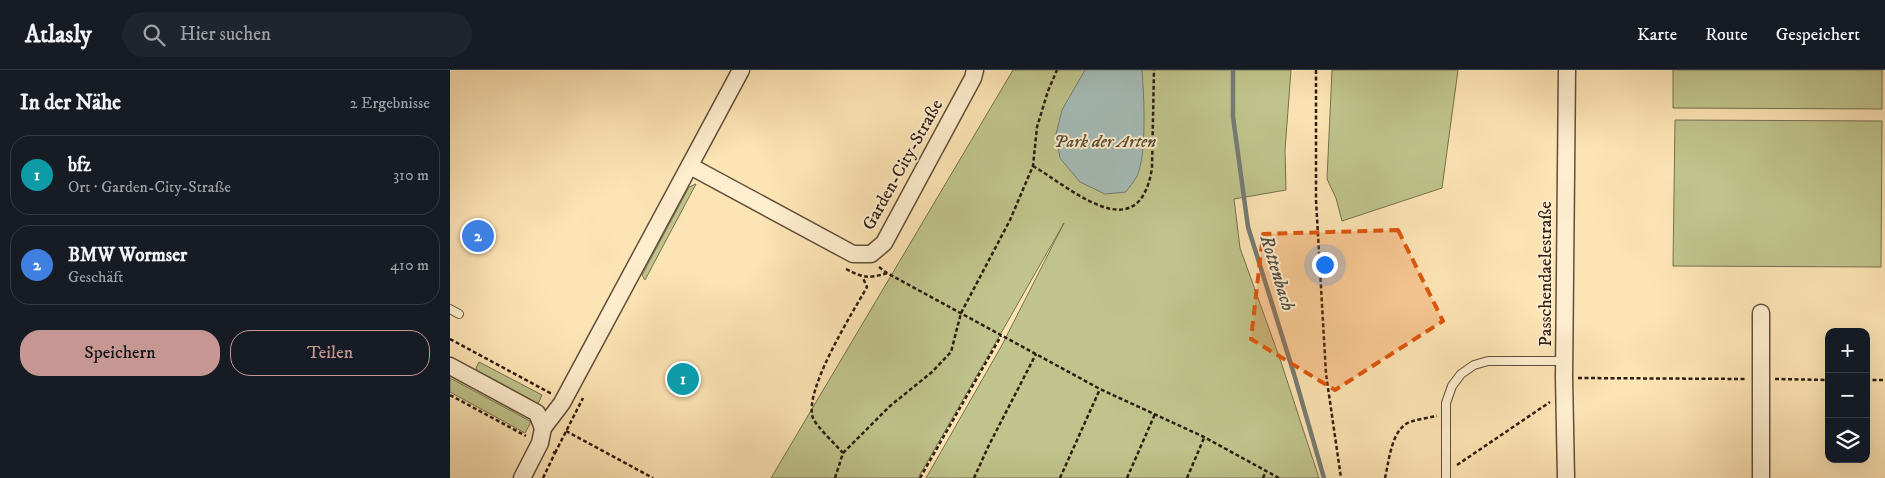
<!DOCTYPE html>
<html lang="de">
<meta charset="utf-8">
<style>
body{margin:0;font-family:"IM FELL DW Pica",serif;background:#20242c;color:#f1f3f6}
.controls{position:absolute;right:15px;bottom:15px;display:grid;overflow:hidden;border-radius:10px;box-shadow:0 5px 20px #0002}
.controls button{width:45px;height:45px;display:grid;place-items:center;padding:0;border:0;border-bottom:1px solid #363941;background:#171b24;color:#f1f3f6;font:25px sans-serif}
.you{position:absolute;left:874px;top:194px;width:18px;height:18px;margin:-12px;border:4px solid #fff;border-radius:50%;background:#1a73e8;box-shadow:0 0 0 8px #1a73e833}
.badge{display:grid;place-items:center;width:32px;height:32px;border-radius:50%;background:#c59692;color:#fff;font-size:16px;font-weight:700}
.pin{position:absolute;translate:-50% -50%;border:2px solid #fff;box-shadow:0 1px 5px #0006}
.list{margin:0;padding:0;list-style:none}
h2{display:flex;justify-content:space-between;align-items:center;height:65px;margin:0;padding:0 20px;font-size:21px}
h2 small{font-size:16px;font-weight:400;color:#9ea1a6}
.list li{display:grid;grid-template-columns:32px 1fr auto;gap:15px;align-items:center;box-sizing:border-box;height:80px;margin:0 10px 10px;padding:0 10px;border:1px solid #363941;border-radius:20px}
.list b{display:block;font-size:19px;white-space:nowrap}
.list p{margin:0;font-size:16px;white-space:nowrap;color:#9ea1a6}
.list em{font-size:16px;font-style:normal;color:#9ea1a6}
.actions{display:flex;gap:10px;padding:15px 20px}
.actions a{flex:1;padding:11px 0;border:1px solid #c59692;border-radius:20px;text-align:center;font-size:18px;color:#c59692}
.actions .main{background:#c59692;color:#111}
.icon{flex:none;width:28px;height:28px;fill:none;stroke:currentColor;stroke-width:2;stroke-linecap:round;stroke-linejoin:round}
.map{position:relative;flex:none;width:1435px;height:408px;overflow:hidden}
header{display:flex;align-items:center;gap:30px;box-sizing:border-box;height:70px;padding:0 25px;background:#171b24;border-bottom:1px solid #363941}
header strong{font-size:24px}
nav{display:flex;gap:28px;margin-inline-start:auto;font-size:18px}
.search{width:350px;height:45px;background:#20242c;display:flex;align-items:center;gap:12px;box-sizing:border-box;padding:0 18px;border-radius:28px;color:#9ea1a6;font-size:19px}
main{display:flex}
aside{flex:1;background:#171b24}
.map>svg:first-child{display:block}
.green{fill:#c0c48c;stroke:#76704e}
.water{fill:#a5bcb8;stroke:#757c75}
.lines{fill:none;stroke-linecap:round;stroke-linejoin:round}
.stream{stroke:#757c75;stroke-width:4.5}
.service-casing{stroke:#614f3a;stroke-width:10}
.minor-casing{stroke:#614f3a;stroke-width:19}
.path{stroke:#2d1d11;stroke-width:2.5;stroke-dasharray:4 2.5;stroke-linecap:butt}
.service{stroke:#feedce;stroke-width:8}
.minor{stroke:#feedce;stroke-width:16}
.marked{fill:#df560c;fill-opacity:0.2;stroke:#df560c;stroke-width:4;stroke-dasharray:10 6;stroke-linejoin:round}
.labels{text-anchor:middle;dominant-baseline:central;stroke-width:4;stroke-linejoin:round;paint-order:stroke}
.park-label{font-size:18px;font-style:italic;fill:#594f36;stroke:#feedce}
.street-label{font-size:18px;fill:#2d1d11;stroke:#feedce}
.water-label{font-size:19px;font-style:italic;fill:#514d43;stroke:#feedce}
</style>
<header>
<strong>Atlasly</strong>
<div class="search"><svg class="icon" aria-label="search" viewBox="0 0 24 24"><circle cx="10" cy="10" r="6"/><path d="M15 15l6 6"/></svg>Hier suchen</div>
<nav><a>Karte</a><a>Route</a><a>Gespeichert</a></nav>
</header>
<main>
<aside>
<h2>In der Nähe<small>2 Ergebnisse</small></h2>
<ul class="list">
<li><span class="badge" style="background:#0f9aa8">1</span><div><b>bfz</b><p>Ort · Garden-City-Straße</p></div><em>310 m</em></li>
<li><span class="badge" style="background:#3f7fe0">2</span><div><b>BMW Wormser</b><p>Geschäft</p></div><em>410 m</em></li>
</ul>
<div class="actions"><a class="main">Speichern</a><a>Teilen</a></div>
</aside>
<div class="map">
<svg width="1435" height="408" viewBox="0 0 1435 408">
<rect width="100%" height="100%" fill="#fde4b4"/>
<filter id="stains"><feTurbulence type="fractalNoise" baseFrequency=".004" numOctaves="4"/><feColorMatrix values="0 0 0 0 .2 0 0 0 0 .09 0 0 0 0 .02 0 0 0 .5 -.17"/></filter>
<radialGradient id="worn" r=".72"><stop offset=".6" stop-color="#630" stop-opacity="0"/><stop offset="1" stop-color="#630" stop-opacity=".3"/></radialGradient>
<g class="green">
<polygon points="563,0 841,0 835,80 836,120 784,129 790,178 831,292 869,408 476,408 552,275 614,153 468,408 321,408"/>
<polygon points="882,0 1008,0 992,118 892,151 886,128 877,109"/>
<polygon points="1223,0 1432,0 1432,39 1223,38"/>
<polygon points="1225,50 1432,51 1431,197 1223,196"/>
<polygon points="246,114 195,210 192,205 239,117"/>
<polygon points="29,292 92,325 87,336 28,306 26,298"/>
<polygon points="0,308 80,351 80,354 75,363 0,322"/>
</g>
<path class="water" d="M635,0H692C694,24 697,85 687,106C684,112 679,117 676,122L655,124L630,112L610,88L606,64L612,40Z"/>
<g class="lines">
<polyline class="stream" points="783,0 783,47 798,157 844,304 874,408"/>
<g class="service-casing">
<g id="service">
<polyline points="0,239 9,244"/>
<polyline points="996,408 996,333 1002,316 1011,304 1024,295 1038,291 1115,291"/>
</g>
</g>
<g class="minor-casing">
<g id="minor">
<polyline points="240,96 403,184 421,184 434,173 523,8 525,0"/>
<polyline points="0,296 87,343 93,358"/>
<polyline points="72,408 90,373 93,358 112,333 291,0"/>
<polyline points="1116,408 1114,307 1117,0"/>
<polyline points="1311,408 1311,243"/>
</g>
</g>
<g class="path">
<polyline points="866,0 866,130 876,304 891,408"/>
<path d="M583,96C621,118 689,181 702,98L704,0"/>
<polyline points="429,197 437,203 650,319 754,367 829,408"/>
<path d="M396,199C414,208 418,209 437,203"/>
<polyline points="0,269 102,324"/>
<polyline points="1128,308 1297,309"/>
<polyline points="1325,309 1379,310"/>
<polyline points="1416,310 1435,310"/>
<polyline points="0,325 76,366"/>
<polyline points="116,361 203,408"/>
<polyline points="105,383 133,328"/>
<polyline points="393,383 440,336 482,302 501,282 511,243 560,150 583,96 587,57 598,21 607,0"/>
<polyline points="1007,395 1100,332"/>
<polyline points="93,408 105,383 102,381"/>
<path d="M385,408L393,383C387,376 366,356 363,348C353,321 403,242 417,217L413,208"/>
<polyline points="470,408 551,266"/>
<polyline points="524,408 539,375 586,284"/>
<polyline points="610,408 650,319"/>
<polyline points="677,408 705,344"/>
<polyline points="737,408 754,368"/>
<polyline points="813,408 816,401"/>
<path d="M935,408C939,392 941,359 960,352C968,349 978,348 987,346"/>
</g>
<use href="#service" class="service"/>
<use href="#minor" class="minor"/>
</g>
<path class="marked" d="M948,160L993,251L885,320L801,269L813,164Z"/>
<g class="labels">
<g class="park-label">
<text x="655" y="72">Park der Arten</text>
</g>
<g class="street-label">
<text transform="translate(453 95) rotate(-61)">Garden-City-Straße</text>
<text transform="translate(1096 204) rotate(-90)">Passchendaelestraße</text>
</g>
<g class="water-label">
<text transform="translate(827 203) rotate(73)">Rottenbach</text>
</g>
</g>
<rect width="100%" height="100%" filter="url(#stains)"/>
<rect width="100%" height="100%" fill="url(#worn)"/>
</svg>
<div class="controls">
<button>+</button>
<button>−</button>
<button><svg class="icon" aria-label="layers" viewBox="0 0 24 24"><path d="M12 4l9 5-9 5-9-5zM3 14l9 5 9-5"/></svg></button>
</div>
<div class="you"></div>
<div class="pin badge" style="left:233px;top:309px;background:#0f9aa8">1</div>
<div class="pin badge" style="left:28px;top:166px;background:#3f7fe0">2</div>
</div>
</main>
